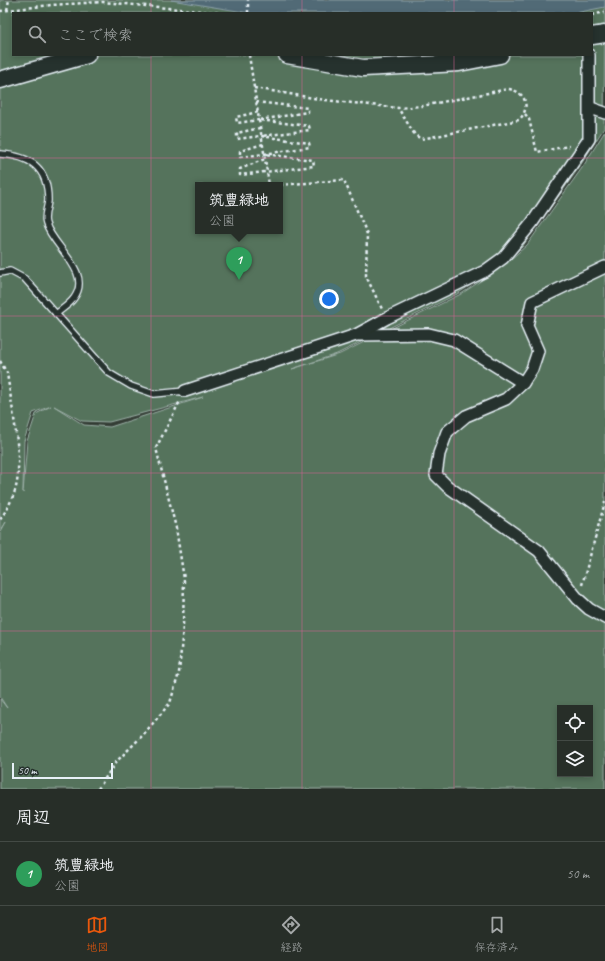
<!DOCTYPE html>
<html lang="ja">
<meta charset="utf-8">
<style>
body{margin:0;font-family:Caveat,"Klee One",sans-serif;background:#333a34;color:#f1f3f6}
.controls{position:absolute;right:12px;bottom:12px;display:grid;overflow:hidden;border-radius:0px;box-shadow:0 2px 6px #0003}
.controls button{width:36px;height:36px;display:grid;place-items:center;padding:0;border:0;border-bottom:1px solid #434a45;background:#272e28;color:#f1f3f6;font:20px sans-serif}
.scale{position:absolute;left:12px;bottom:10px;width:101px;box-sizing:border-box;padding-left:4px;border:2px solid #e8f1f8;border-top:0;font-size:11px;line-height:14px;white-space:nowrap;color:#e8f1f8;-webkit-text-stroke:3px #26332d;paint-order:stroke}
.you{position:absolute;left:329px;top:299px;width:14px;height:14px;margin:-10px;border:3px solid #fff;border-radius:50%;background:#1a73e8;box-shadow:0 0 0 6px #1a73e833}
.badge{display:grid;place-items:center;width:26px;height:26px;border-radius:50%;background:#ea580c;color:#fff;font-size:13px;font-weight:700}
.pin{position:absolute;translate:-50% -33px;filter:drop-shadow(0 1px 2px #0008)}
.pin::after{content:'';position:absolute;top:21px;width:14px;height:12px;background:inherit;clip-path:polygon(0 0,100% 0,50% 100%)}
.popup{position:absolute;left:195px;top:182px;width:88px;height:52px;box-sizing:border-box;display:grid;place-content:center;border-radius:0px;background:#272e28;filter:drop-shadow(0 1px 3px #0005);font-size:13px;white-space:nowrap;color:#a4a8a8}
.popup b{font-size:15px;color:#f1f3f6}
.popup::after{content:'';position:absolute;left:50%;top:100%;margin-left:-8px;border:8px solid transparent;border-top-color:#272e28}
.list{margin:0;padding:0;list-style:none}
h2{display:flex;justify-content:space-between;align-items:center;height:52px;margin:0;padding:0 16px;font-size:17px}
h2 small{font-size:13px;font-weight:400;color:#a4a8a8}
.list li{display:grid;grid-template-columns:26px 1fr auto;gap:12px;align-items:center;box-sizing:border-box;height:64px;padding:0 16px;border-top:1px solid #434a45}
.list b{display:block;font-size:15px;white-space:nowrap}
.list p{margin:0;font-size:13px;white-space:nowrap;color:#a4a8a8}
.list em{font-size:13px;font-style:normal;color:#a4a8a8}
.icon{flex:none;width:22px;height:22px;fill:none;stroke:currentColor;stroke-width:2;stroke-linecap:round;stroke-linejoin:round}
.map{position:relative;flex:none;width:605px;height:789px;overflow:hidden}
.search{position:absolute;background:#272e28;box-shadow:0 2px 6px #0003;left:12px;right:12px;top:12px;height:44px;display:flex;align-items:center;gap:10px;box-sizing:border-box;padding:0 14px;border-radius:0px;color:#a4a8a8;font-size:15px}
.sheet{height:116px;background:#272e28}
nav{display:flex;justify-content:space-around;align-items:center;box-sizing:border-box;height:56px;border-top:1px solid #434a45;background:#272e28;font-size:11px;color:#a4a8a8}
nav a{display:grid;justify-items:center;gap:2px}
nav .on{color:#ea580c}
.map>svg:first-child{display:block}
.green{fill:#55735b;stroke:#9eb2aa;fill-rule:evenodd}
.water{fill:#516b76;stroke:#8da1aa}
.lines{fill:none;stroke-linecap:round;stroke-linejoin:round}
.service-casing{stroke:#e8f1f8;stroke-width:8}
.minor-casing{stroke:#e8f1f8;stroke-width:14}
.secondary-casing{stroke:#e8f1f8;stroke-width:19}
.path{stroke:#e8f1f8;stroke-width:2.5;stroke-dasharray:3 3;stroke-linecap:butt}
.service{stroke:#26332d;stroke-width:5.5}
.minor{stroke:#26332d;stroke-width:11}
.secondary{stroke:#26332d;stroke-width:16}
.grid{fill:none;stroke:#cf6492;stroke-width:1;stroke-opacity:0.55}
</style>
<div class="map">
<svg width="605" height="789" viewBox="0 0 605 789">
<rect width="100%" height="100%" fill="#343d35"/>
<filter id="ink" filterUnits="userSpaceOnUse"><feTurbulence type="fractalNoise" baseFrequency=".025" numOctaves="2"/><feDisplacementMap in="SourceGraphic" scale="8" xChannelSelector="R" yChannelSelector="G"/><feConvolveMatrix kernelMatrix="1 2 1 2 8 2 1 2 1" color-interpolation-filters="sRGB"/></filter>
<g filter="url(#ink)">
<path class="green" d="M0,0H605L604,128L578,169L522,247L500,266L457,294L337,354L292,369L340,354L461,294L503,266L527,245L582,168L605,131V789H0V699L7,708L0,697V533L6,522L0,532ZM13,13H592V55H13ZM198,185H280V231H198ZM203,397L110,427L84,425L54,406L82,421L109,422ZM51,406L36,414L27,441L23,493L24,441L33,413ZM560,708H590V774H560Z"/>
<polygon class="water" points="171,0 605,0 605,7 575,13 250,13"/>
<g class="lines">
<g class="service-casing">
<g id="service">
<path d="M0,154C30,156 48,167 48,200C48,207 43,216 46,224C53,247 93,272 74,298C70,304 62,309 56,314"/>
<polyline points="0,273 10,271 25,279 109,373 131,386 154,394 185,391"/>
</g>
</g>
<g class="minor-casing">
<g id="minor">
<polyline points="591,108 605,113"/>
<polyline points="605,267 532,302 527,326 538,351 532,369 523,383 506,399 466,416 447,432 439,454 436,475 447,486 539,551 578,599 589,609 605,618"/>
<polyline points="359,335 429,334 454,340 523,383"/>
<polyline points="185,391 356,335 387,318 485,271 503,258 532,223 589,139 589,55"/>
</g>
</g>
<g class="secondary-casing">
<g id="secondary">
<polyline points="592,36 605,34"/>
<polyline points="287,55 363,68 459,63 500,55"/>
<polyline points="0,80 87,55"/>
</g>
</g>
<g class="path">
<polyline points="7,10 9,0"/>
<polyline points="0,11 51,5 103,2 222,13"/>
<polyline points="248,13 248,0"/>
<polyline points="592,15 605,12"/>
<polyline points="249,55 269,185"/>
<path d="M254,88L325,100L398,108L422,106L508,89C526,91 531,108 519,120L421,139L415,135L398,108"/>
<polyline points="256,102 308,108 308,112 259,120 309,126 310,130 261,136 309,143 310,147 264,154 313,160 314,166 240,175 240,169 265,159"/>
<polyline points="258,112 236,117 237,123 259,120"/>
<polyline points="525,114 529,119 537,152 569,146"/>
<polyline points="260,128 237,133 237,139 261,136"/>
<polyline points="263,144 240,151 240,157 264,154"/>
<polyline points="280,185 344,180 367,234 366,276 382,309"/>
<path d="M0,361L7,373C11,402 23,459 16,487C13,499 7,509 0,520"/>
<polyline points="582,585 605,502"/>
<polyline points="98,789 116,762 143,735 170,703 179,673 183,626 184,579 176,528 156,448 180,401"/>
</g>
<use href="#service" class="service"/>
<use href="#minor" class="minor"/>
<use href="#secondary" class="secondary"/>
</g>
</g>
<path class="grid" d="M151,0V13M302,0V13M454,0V13M151,55V789M302,55V789M454,55V789M0,158H605M0,316H605M0,473H605M0,631H605"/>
</svg>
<div class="controls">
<button><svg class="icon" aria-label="locate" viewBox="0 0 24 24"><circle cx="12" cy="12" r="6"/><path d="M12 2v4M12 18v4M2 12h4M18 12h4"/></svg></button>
<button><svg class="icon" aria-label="layers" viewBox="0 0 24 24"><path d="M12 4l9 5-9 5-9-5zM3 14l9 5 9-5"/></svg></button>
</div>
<div class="scale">50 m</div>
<div class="you"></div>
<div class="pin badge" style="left:239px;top:280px;background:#2e9e5b">1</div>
<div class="popup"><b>筑豊緑地</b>公園</div>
<div class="search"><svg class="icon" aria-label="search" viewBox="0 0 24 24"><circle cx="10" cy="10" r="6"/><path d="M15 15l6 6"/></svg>ここで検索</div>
</div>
<section class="sheet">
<h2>周辺<small></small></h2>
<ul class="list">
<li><span class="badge" style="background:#2e9e5b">1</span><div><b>筑豊緑地</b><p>公園</p></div><em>50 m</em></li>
</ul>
</section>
<nav>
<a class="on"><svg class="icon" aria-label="map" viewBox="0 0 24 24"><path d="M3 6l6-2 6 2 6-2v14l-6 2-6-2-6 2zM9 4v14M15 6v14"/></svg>地図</a>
<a><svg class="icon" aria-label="directions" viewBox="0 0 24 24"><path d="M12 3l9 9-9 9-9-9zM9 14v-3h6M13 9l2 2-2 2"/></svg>経路</a>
<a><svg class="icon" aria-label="saved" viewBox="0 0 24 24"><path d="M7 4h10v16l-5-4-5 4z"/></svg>保存済み</a>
</nav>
